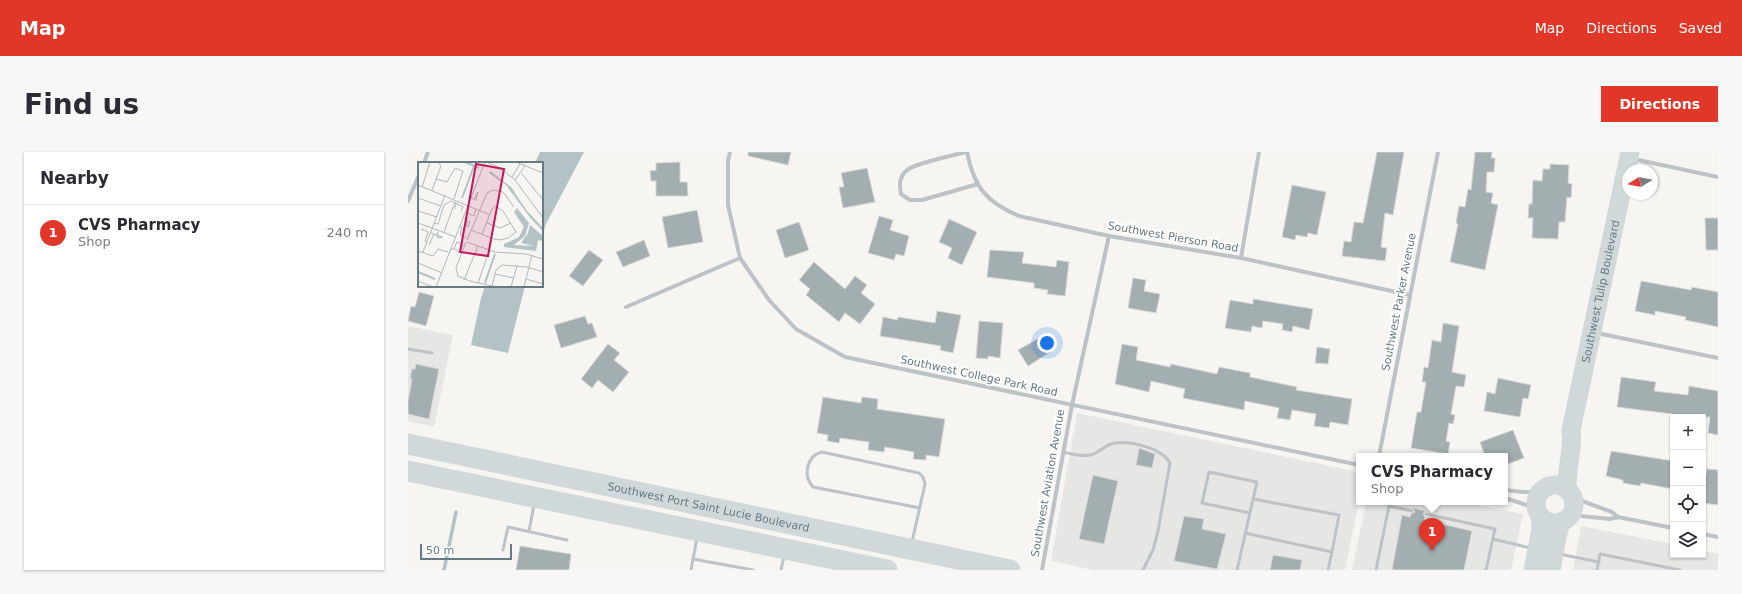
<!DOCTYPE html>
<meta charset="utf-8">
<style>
body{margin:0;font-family:"DejaVu Sans",sans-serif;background:#f7f7f7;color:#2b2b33}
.controls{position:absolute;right:12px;bottom:12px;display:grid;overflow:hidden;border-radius:0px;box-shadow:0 1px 3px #0004}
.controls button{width:36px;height:36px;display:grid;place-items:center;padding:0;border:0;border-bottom:1px solid #e1e1e2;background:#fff;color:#2b2b33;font:20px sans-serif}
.compass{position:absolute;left:1214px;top:12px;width:36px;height:36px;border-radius:50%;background:#fff;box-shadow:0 1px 3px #0004;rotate:260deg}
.scale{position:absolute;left:12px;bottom:10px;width:92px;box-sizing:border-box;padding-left:4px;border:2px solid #657a83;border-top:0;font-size:11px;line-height:14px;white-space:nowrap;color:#657a83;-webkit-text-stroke:3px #fff;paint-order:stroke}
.you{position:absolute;left:639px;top:191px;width:14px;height:14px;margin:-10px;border:3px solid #fff;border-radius:50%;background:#1a73e8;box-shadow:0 0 0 6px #1a73e833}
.badge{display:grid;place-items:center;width:26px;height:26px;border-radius:50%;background:#e03728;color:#fff;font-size:13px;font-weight:700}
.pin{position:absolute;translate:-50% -33px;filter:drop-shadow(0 1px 2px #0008)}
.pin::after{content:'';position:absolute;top:21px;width:14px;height:12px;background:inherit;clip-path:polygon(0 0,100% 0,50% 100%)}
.popup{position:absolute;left:948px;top:301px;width:152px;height:52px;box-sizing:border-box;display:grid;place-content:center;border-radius:0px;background:#fff;filter:drop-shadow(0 1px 3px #0005);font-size:13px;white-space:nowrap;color:#7c7c81}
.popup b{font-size:15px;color:#2b2b33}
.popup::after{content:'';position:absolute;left:50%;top:100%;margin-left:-8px;border:8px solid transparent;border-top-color:#fff}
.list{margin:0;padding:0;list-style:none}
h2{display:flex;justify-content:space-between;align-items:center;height:52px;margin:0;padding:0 16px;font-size:17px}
h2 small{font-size:13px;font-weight:400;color:#7c7c81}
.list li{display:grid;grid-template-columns:26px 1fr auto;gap:12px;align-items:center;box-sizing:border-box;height:56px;padding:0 16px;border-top:1px solid #e1e1e2}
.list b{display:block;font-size:15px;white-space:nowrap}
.list p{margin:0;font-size:13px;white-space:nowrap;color:#7c7c81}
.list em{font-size:13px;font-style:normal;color:#7c7c81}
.icon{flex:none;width:22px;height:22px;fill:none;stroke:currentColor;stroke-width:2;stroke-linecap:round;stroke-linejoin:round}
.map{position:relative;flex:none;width:1310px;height:418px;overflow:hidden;border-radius:0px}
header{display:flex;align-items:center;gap:24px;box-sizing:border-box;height:56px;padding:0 20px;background:#e03728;color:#fff}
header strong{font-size:19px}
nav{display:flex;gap:22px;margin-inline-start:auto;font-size:14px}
.intro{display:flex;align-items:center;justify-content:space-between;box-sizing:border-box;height:96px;padding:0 24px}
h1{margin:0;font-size:28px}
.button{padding:10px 18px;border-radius:0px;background:#e03728;color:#fff;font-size:14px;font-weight:700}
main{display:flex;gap:24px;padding:0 24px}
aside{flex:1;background:#fff;border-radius:0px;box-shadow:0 1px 3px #0004}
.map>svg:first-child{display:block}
.built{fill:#e6e7e5}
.water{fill:#b3c3c5}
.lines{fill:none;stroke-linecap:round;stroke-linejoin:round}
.stream{stroke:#b3c3c5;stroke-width:3.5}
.building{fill:#a3aeb1;stroke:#d7d7d5}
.lane{stroke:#bcc2c5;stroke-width:3}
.street{stroke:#bcc2c5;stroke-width:4}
.secondary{stroke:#d1d8da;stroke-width:19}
.primary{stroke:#d1d8da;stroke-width:21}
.labels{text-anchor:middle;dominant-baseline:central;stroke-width:4;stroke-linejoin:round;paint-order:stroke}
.street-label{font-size:11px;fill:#657a83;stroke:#fff}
.inset-river{fill:none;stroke:#b3c3c5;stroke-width:2}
.inset-road{fill:none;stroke:#afb9bc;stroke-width:1}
.view{fill:#c2185b;fill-opacity:0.15;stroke:#c2185b;stroke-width:2}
.inset-edge{fill:none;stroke:#657a83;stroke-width:2}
</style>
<header>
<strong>Map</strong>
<nav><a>Map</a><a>Directions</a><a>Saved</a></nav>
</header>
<div class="intro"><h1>Find us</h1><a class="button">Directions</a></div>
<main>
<aside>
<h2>Nearby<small></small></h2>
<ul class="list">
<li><span class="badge">1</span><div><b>CVS Pharmacy</b><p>Shop</p></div><em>240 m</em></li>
</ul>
</aside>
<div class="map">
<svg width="1310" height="418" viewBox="0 0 1310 418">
<rect width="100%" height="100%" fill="#f6f5f2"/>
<g class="built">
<polygon points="0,174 45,183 26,275 0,269"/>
<polygon points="669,261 951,320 951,349 937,418 686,418 643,409"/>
<polygon points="958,350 1052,350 1115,362 1103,418 944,418"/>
<polygon points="1173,374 1265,392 1265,403 1295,403 1295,399 1310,402 1310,418 1165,418"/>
</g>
<g class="water">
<polygon points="132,0 176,0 138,72 134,85 134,11 127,11"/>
<polygon points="77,134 117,134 100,201 63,193 73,146"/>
</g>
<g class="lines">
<polyline class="stream" points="36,418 48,360"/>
</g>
<g class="building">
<polygon points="340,0 383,0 380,13 340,4"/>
<polygon points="969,0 996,0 985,63 977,61 973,95 979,96 977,109 934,104 936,89 943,90 946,70 955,71"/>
<polygon points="1067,0 1084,0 1083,6 1087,6 1086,20 1079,20 1078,40 1085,41 1083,51 1090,53 1077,118 1042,110 1050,72 1048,71 1051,54 1057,55 1060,37 1063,38"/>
<polygon points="272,10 272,30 279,30 280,44 248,44 248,29 243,29 242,19 248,18 248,11"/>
<polygon points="1142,12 1161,13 1160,31 1164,32 1163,46 1159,45 1157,70 1151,70 1150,87 1124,86 1125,66 1120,66 1121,52 1124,52 1125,28 1134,29 1135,17 1142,17"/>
<polygon points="459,16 467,50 435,56 431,35 436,35 433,21"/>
<polygon points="884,33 918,40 909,83 900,81 899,85 888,83 887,88 874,85"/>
<polygon points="289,58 295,90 260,96 254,65"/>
<polygon points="471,64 485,68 482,78 501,84 496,104 488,102 486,108 460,101"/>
<polygon points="1297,66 1310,66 1310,98 1298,98"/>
<polygon points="541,67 569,80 554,113 540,106 544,96 531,90"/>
<polygon points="391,70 401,98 377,106 368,78"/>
<polygon points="236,88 242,104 215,115 208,100"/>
<polygon points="181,98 195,108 175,134 161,124"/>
<polygon points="582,98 616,100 614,111 648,115 649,108 661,110 657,144 639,142 640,138 626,136 626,131 579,125"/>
<polygon points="406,110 437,137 447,124 459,133 453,141 467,152 452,172 437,161 431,170 398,143 402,137 391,128"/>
<polygon points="725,126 738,128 736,139 752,142 748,161 720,156"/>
<polygon points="1233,129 1283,138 1284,135 1310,140 1310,175 1277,168 1278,165 1247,159 1247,163 1227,159"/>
<polygon points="11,140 26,144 18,174 0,169 3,154 7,155"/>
<polygon points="845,147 905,157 901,178 885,174 884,180 874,178 875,172 855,169 854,176 844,174 843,180 817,176 822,148 845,152"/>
<polygon points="529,159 553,163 545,201 532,198 533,194 472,184 475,165 489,168 490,165 527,171"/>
<polygon points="177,164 180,172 184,171 189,185 153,196 146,173"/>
<polygon points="571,169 595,171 592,206 580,204 580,207 568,206"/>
<polygon points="1035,171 1051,174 1044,220 1058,223 1056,235 1048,234 1043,262 1047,263 1045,272 1041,271 1038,289 1042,290 1040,302 1003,296 1009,260 1013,260 1018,230 1014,230 1016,215 1020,216 1024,188 1033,190"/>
<polygon points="635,184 644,199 620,214 610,198"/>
<polygon points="200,192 212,201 206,208 221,220 205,240 190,228 184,236 173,227"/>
<polygon points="714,192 730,195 728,208 762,215 763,212 809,222 811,215 842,221 842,225 889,235 888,238 944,247 940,273 922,270 921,276 906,274 908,262 884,258 882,268 869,266 871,256 837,249 836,258 775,246 777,237 743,229 741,240 707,232"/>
<polygon points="909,195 922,197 920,212 907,211"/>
<polygon points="8,212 31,217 21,267 0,262 0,249 4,227 2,226 4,217 7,217"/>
<polygon points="1213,225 1248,230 1246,239 1280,243 1281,234 1310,239 1310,283 1300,281 1302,265 1264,265 1264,262 1209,255"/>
<polygon points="1090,226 1123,233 1120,247 1115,246 1112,265 1076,259 1079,240 1087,242"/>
<polygon points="415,245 453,251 454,245 470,247 469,257 537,267 531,305 518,303 518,308 505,307 506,300 477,295 476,300 460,298 461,290 432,286 431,291 419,289 420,283 409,281"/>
<polygon points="1105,278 1116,306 1097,313 1097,304 1077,304 1072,290"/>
<polygon points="731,296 747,302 744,316 728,313"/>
<polygon points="1203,299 1265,309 1265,337 1233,331 1232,334 1215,331 1215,328 1198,324"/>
<polygon points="1299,317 1310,318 1310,353 1295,351 1295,322 1298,322"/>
<polygon points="685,323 710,329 696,392 671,387"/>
<polygon points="1005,356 1017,359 1015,362 1017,365 1016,368 1064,379 1056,418 984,418 994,363 1002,365 1003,362 1007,360"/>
<polygon points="776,364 796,367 794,377 818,382 809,417 766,409"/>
<polygon points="112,394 163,402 161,418 108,418"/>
<polygon points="865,403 894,408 892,418 862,418"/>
</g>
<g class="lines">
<g class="lane">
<polyline points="0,197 24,201"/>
<path d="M655,300C664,302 673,305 682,303C692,301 697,292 707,291C723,289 754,296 762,311L750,379L745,398L735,418"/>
<polyline points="1018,362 1087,377 1078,418"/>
<polyline points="121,379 126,353"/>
<polyline points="837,381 924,400 931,363 845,347"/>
<polyline points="1085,387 1122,396"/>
<path d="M504,390L517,332L515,325L511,321L414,300C398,304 395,324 405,335L512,356"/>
<polyline points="95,398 100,375 159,388"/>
<polyline points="1151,402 1191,410"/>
<polyline points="285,407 345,418"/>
<polyline points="283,418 289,386"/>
<polyline points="373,418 376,404"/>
<polyline points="829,418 849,330 801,320 794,351 842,361"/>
<polyline points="920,418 924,400"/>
<polyline points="968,418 981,354 1004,359"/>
<polyline points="1189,418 1192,402 1272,418"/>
</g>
<g class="street">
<polyline points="322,0 320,9 320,53 332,106 361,148 388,177 437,205 951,313"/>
<path d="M557,0C545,4 506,11 498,19C491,25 491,33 493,42L502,48H514L570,32"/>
<path d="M559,0C566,35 578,50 611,64L701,84L833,106L1002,143"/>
<polyline points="1226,7 1310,25"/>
<polyline points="16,11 20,0"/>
<polyline points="0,49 11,23"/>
<polyline points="833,106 851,0"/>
<polyline points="218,155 332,106"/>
<polyline points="1189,181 1310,206"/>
<polyline points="971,304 1030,0"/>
<polyline points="1097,338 1115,340 1132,340"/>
<polyline points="1097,346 1128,356"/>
<polyline points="1166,346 1204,360 1210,365"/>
<polyline points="1163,363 1202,367 1210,365 1265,376"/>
<polyline points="1295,382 1310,385"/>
<polyline points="634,418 664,253 701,84"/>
</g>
<g class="secondary">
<circle cx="1147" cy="352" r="19"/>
<path id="s1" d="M1159,337C1158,316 1166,296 1163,278L1222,0"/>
<polyline points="1125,418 1133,377 1132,365"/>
<polyline points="1143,418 1149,385 1153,370"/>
</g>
<g class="primary">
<path id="s2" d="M0,292L602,418"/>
<polyline points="0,319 479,418"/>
</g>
</g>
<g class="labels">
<g class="street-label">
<text transform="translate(765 85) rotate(10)">Southwest Pierson Road</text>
<text stroke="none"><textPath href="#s1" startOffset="201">Southwest Tulip Boulevard</textPath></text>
<text transform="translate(991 150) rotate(-79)">Southwest Parker Avenue</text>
<text transform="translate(571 224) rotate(12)">Southwest College Park Road</text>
<text transform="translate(640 331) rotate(-80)">Southwest Aviation Avenue</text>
<text stroke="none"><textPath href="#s2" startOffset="307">Southwest Port Saint Lucie Boulevard</textPath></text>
</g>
</g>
<g transform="translate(10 10)">
<rect width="125" height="125" fill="#f6f5f2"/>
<path d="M72,9L93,25L109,49L125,66V69L114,58L88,23L71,11ZM99,46L111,61L107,74L96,83L116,84L103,81L110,71L112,63L125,74V79L120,78L118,89L86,85V82L101,75L106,65L96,50Z" fill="#b3c3c5"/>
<path class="inset-river" d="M47,0L61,6M44,36L56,4M0,110L17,117M67,121L77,92"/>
<path class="inset-road" d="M68,0L82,6L97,18L125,56M98,0L125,11M104,12L125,38M94,15L102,2M18,17L29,20L37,6L45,9L36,37M97,18L107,4M0,23L72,53M4,25L12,0M14,28L23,4L20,0M0,36L23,44M53,36H54L56,37L57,38H58L60,30L56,37M38,41L45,45L43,49M0,49L19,55M47,50L56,54L58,47M50,58L48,64L50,65L52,59M0,61L38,75M16,61L20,62L26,43L33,39L38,41L37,47M69,61L82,66L93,61M42,64L44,65L42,73L47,75M53,68L76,77L81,78L90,76L98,70L85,49L78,44L74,47L64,72M4,69V67L10,70L7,79L9,80M26,70L37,40M13,71L19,73L24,75V76L19,75V73L20,70M49,78L69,31L75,28L85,30L96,45M48,80L38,106L40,114L52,119L79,125M49,80L77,90L108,92L125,97M11,83L16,72M33,87H36L42,90L45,82L39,80L36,87M0,89L15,94L20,87L30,90M5,90L27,33M0,101L24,111M77,112L96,116M108,117L125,122M46,118L60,84M0,119L15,125M60,121L71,89M74,124L78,108L84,103L109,105L125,110M18,125L67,0M93,125L99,104M106,125L114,93"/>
<path class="view" d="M58,2L86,7L70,94L42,90Z"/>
<rect width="125" height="125" class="inset-edge"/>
</g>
</svg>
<div class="controls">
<button>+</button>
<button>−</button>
<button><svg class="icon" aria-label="locate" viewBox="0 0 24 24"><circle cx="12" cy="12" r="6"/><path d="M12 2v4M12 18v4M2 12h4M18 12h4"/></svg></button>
<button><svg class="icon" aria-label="layers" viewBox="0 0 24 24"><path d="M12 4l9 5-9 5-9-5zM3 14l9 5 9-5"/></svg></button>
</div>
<svg class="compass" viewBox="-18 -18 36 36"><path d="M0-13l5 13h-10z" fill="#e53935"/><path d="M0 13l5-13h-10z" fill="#7c7c81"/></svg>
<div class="scale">50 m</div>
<div class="you"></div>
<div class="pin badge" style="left:1024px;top:399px">1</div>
<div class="popup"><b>CVS Pharmacy</b>Shop</div>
</div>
</main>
